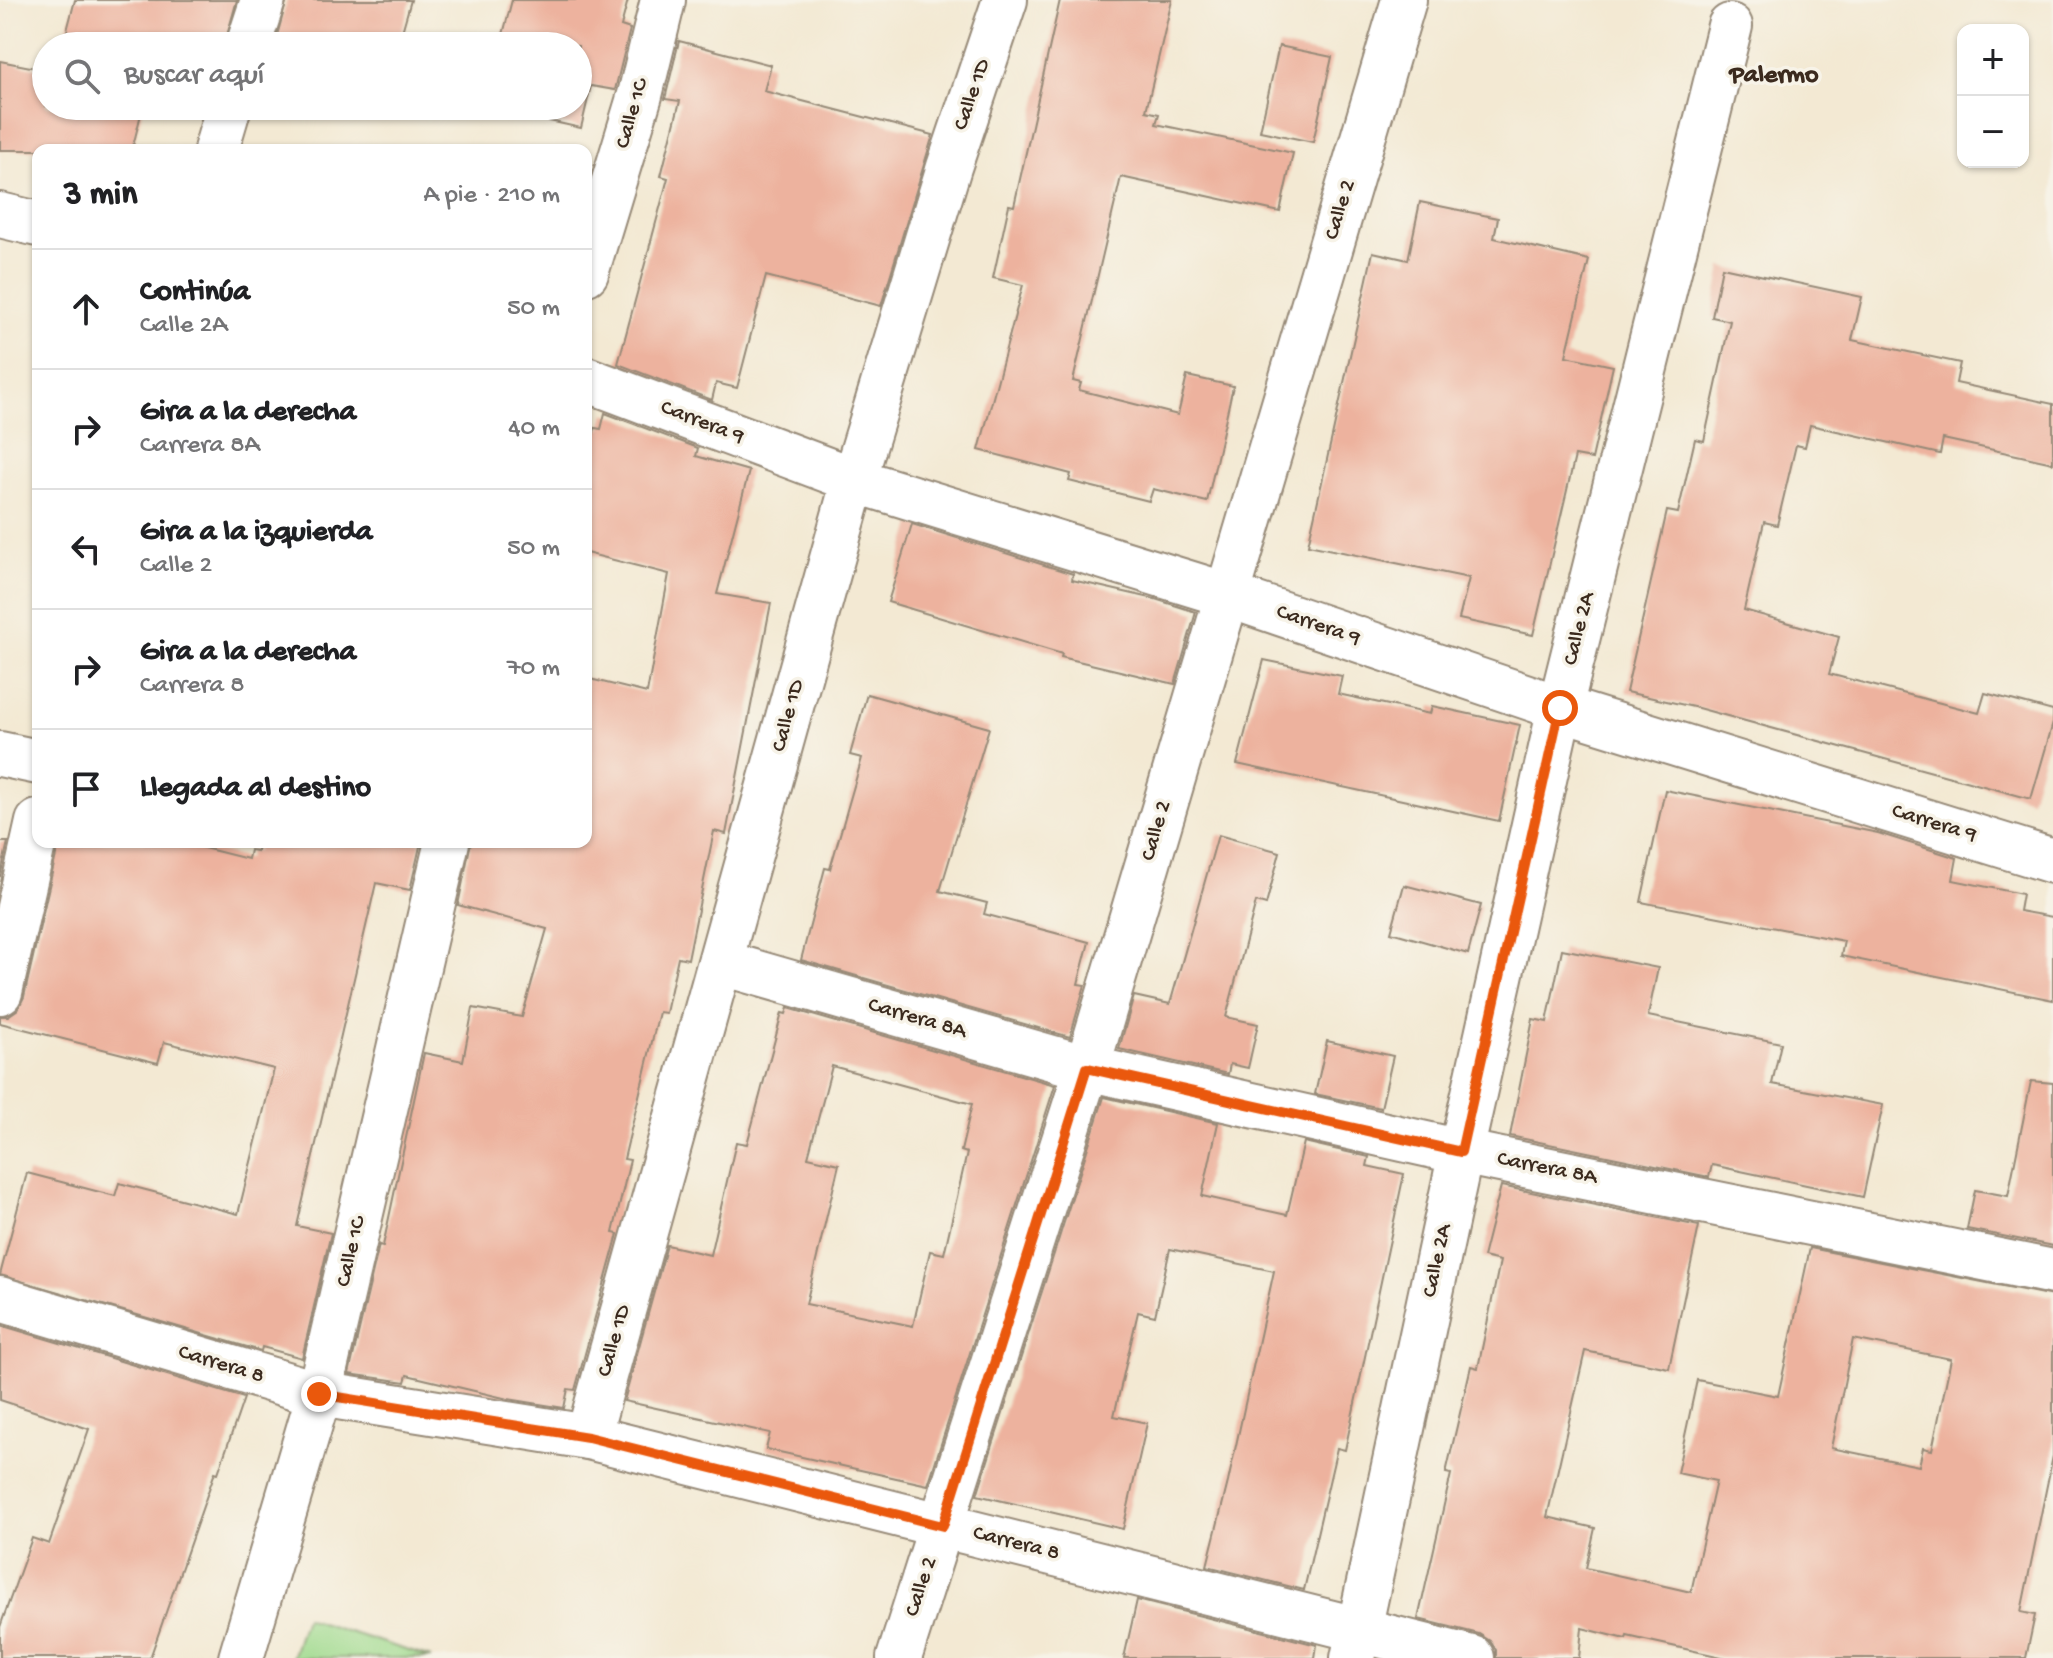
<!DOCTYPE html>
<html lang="es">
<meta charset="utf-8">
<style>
body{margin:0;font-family:"Gochi Hand",sans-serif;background:#f2f2f2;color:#202124}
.controls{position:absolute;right:24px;top:24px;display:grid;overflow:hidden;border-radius:16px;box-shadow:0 2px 6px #0004}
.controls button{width:72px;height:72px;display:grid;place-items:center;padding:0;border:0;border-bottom:2px solid #e0e0e0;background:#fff;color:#202124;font:40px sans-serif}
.stop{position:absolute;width:24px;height:24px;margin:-18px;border:6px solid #ea580c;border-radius:50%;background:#fff}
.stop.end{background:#ea580c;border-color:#fff;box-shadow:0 2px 8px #0008}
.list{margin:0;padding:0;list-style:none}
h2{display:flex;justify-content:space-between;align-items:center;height:104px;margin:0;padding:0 32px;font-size:34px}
h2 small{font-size:26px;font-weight:400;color:#757577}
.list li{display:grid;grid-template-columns:52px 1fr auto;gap:24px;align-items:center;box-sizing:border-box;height:120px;padding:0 32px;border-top:2px solid #e0e0e0}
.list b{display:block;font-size:30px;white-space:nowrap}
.list p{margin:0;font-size:26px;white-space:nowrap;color:#757577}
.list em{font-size:26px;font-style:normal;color:#757577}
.icon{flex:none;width:44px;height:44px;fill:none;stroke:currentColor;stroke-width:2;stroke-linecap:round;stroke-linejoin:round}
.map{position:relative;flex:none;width:2053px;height:1658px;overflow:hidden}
.search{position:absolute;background:#fff;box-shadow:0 2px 6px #0004;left:32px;top:32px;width:560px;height:88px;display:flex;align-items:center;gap:20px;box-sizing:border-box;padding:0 28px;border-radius:44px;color:#757577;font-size:30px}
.panel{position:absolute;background:#fff;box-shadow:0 2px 6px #0004;left:32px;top:144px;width:560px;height:704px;border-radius:16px}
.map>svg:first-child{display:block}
.green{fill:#9fda8d;stroke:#6d8256;stroke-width:2}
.building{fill:#edb29e;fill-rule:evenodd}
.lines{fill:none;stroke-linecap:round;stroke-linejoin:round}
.minor-casing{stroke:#978a78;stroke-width:48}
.minor{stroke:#fff;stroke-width:44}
.route{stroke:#ea580c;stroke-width:10}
.labels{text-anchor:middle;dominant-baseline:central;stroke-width:7;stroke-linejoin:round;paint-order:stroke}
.street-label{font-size:22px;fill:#3b2a1e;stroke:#f7f3e8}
.quarter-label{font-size:26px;font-weight:bold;fill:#3b2a1e;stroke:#f7f3e8}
</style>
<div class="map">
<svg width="2053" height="1658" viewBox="0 0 2053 1658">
<rect width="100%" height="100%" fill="#f7f3e8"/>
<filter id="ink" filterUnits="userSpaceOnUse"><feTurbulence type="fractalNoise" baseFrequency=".0125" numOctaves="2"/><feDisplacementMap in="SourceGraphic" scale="16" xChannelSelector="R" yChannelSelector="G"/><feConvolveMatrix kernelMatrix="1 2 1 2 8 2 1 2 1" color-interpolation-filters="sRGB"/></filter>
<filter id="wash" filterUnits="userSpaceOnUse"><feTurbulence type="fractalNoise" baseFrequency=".006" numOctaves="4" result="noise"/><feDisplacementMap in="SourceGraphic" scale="32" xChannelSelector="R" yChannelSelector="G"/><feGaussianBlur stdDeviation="1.8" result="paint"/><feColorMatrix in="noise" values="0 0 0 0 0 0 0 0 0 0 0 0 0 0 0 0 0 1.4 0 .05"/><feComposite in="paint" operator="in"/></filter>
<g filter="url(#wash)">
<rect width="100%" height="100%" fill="#f3e9d3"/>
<polygon class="green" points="305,1618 431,1658 292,1658"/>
<g id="blocks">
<g class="building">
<polygon points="75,0 237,0 224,46 63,46"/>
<polygon points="287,0 411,0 398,46 274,46"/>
<polygon points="512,0 628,0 621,26 630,29 615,90 591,86 581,128 509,112 510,106 578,106 578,46 500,46"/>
<polygon points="1060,0 1172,0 1146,111 1159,114 1156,124 1293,153 1280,212 1121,177 1073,381 1081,383 1079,390 1178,415 1187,376 1233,386 1207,502 1153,489 1149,501 1069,481 1071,474 979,450 1023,285 993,278 1009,205 1014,206"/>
<polygon points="679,41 771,65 764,91 933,135 881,306 766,276 737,388 716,383 712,400 618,364 668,178 661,176 680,101 665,99"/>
<polygon points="1279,46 1332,57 1313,142 1260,131"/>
<polygon points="0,61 46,70 46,106 143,106 132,150 0,150"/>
<polygon points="1420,202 1498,218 1494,238 1589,260 1566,356 1613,366 1592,459 1575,456 1533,635 1459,619 1469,578 1308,545 1373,252 1408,260"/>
<polygon points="1722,267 1862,297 1852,340 1960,363 1956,383 2053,404 2053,463 1943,439 1940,454 1810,425 1805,447 1796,445 1777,525 1764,522 1744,610 1839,637 1829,674 1979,713 1985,693 2053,711 2053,723 2031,799 1698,708 1626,692 1667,511 1678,513 1695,439 1704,441 1730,321 1712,317"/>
<polygon points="605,413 698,448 696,456 749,471 717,594 771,603 726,834 714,831 688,959 678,957 666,1013 659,1012 624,1159 630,1160 613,1233 618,1234 575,1390 568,1389 564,1408 508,1399 407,1375 405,1382 349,1374 379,1245 383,1246 424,1053 463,1061 473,1008 522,1017 547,929 458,905 471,842 586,842 586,678 647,693 669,574 586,553 586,462 595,428 601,429"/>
<polygon points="912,524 1073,574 1072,580 1155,599 1196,612 1175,684 1061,657 1062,654 888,602"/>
<polygon points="1264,660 1342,676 1338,694 1430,714 1432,706 1520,725 1499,821 1237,764"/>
<polygon points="867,694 989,728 940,891 987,903 984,914 1089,942 1078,984 1085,985 1070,1037 801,960 825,868 830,869 862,758 850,755"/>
<polygon points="1665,790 1878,833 1957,858 1953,880 2022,894 2019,911 2053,917 2053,1000 1841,956 1844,941 1641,902"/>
<polygon points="1218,835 1280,852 1266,905 1256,902 1226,1017 1258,1024 1248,1068 1230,1064 1228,1074 1119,1049 1134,996 1170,1004"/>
<polygon points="0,842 8,842 0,877"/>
<polygon points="59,842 180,842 248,859 250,850 257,851 258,842 421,842 410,890 376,883 297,1226 331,1233 302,1358 262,1347 261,1351 0,1275 27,1173 115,1196 119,1183 238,1214 274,1069 164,1042 158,1063 0,1023 0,1016 8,1016 18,1009 24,997"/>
<polygon points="1404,885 1481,905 1468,954 1391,932"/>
<polygon points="1562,949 1658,968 1648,1016 1781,1043 1772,1084 1883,1105 1863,1197 1712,1165 1709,1177 1510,1136 1533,1019 1547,1022"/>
<path d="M788,1008L1055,1085L928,1485L766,1449L770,1433L624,1401L667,1245L710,1255L736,1142L747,1144L782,1013L786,1014ZM832,1066L972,1104L961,1151L967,1153L944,1254L930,1251L913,1326L806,1304L839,1164L808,1157Z"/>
<polygon points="1327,1041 1393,1056 1381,1108 1315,1094"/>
<polygon points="2031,1081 2053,1083 2053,1246 1967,1229 1975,1190 2008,1196"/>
<polygon points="1104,1097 1218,1123 1202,1196 1287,1215 1304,1142 1369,1157 1367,1166 1404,1174 1345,1450 1337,1448 1304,1590 1207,1566 1228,1482 1274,1271 1170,1249 1155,1316 1138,1312 1114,1416 1147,1423 1123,1529 977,1495"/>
<path d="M1501,1186L1699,1226L1669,1368L1585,1351L1547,1517L1595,1528L1586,1568L1691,1592L1716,1481L1677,1473L1697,1380L1778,1396L1810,1248L2053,1296V1456L2021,1612L2035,1615L2026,1658H1726L1627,1636L1626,1639L1582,1628L1579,1658H1496V1650L1490,1641L1479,1634L1418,1619L1451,1474L1446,1473L1471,1366L1478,1368L1500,1261L1483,1257ZM1853,1339L1951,1359L1932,1450L1923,1448L1919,1466L1831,1448Z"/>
<polygon points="0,1325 244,1398 218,1473 215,1472 150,1658 0,1658 0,1627 32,1538 49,1544 89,1429 0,1400"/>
<polygon points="1137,1600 1317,1645 1315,1658 1124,1658"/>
</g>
</g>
</g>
<g filter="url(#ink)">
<use href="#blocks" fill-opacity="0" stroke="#978a78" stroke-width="2"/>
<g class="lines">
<g class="minor-casing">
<g id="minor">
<polyline points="248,46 263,0"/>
<polyline points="216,150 229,106"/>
<polyline points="0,215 38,224"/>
<polyline points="586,273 640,95 663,0"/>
<polyline points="586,379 854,480 1227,595 1560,708 2053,861"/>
<polyline points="0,754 38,762"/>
<polyline points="722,963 1087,1068 1461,1152 2053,1272"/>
<polyline points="0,992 38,822"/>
<polyline points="0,1299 319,1394 588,1437 1472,1658"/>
<polyline points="588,1437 854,480 949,167 1005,0"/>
<polyline points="241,1658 319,1394 447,842"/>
<polyline points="899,1658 1087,1068 1404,0"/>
<polyline points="1353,1658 1461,1152 1560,708 1730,26"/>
</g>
</g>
<use href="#minor" class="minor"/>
</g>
</g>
<g class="lines" filter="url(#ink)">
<polyline class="route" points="319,1394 588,1437 943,1526 1087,1068 1461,1152 1560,708"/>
</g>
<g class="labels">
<g class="street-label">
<text transform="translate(973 95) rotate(-71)">Calle 1D</text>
<text transform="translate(633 114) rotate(-74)">Calle 1C</text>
<text transform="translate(1341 210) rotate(-73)">Calle 2</text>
<text transform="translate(702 423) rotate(21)">Carrera 9</text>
<text transform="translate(1318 626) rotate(19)">Carrera 9</text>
<text transform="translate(1580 629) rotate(-76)">Calle 2A</text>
<text transform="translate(789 716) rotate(-75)">Calle 1D</text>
<text transform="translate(1934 824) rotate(17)">Carrera 9</text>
<text transform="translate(1157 831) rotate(-74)">Calle 2</text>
<text transform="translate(917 1019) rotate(16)">Carrera 8A</text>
<text transform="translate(1547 1169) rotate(11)">Carrera 8A</text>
<text transform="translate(352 1252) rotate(-77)">Calle 1C</text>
<text transform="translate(1438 1261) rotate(-78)">Calle 2A</text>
<text transform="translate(615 1341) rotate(-74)">Calle 1D</text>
<text transform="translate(221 1365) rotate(17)">Carrera 8</text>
<text transform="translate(1016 1544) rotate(14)">Carrera 8</text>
<text transform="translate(922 1587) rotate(-72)">Calle 2</text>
</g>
<g class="quarter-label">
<text x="1774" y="76">Palermo</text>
</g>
</g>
</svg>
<div class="controls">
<button>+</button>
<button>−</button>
</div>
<div class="stop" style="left:1560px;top:708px"></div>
<div class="stop end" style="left:319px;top:1394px"></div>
<div class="search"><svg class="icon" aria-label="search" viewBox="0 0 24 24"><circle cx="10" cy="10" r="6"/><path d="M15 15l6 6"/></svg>Buscar aquí</div>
<section class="panel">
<h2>3 min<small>A pie · 210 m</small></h2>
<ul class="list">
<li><svg class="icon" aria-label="ahead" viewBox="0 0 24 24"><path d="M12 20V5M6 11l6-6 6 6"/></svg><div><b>Continúa</b><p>Calle 2A</p></div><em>50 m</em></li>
<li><svg class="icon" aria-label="right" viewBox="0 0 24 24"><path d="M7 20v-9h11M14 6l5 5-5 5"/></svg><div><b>Gira a la derecha</b><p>Carrera 8A</p></div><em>40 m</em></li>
<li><svg class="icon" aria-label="left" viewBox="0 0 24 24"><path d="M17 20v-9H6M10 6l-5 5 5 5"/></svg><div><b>Gira a la izquierda</b><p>Calle 2</p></div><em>50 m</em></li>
<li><svg class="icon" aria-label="right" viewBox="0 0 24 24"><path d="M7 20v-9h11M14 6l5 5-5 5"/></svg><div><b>Gira a la derecha</b><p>Carrera 8</p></div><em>70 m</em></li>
<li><svg class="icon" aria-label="arrive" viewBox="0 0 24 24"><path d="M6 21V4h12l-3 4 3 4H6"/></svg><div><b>Llegada al destino</b></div></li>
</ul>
</section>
</div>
